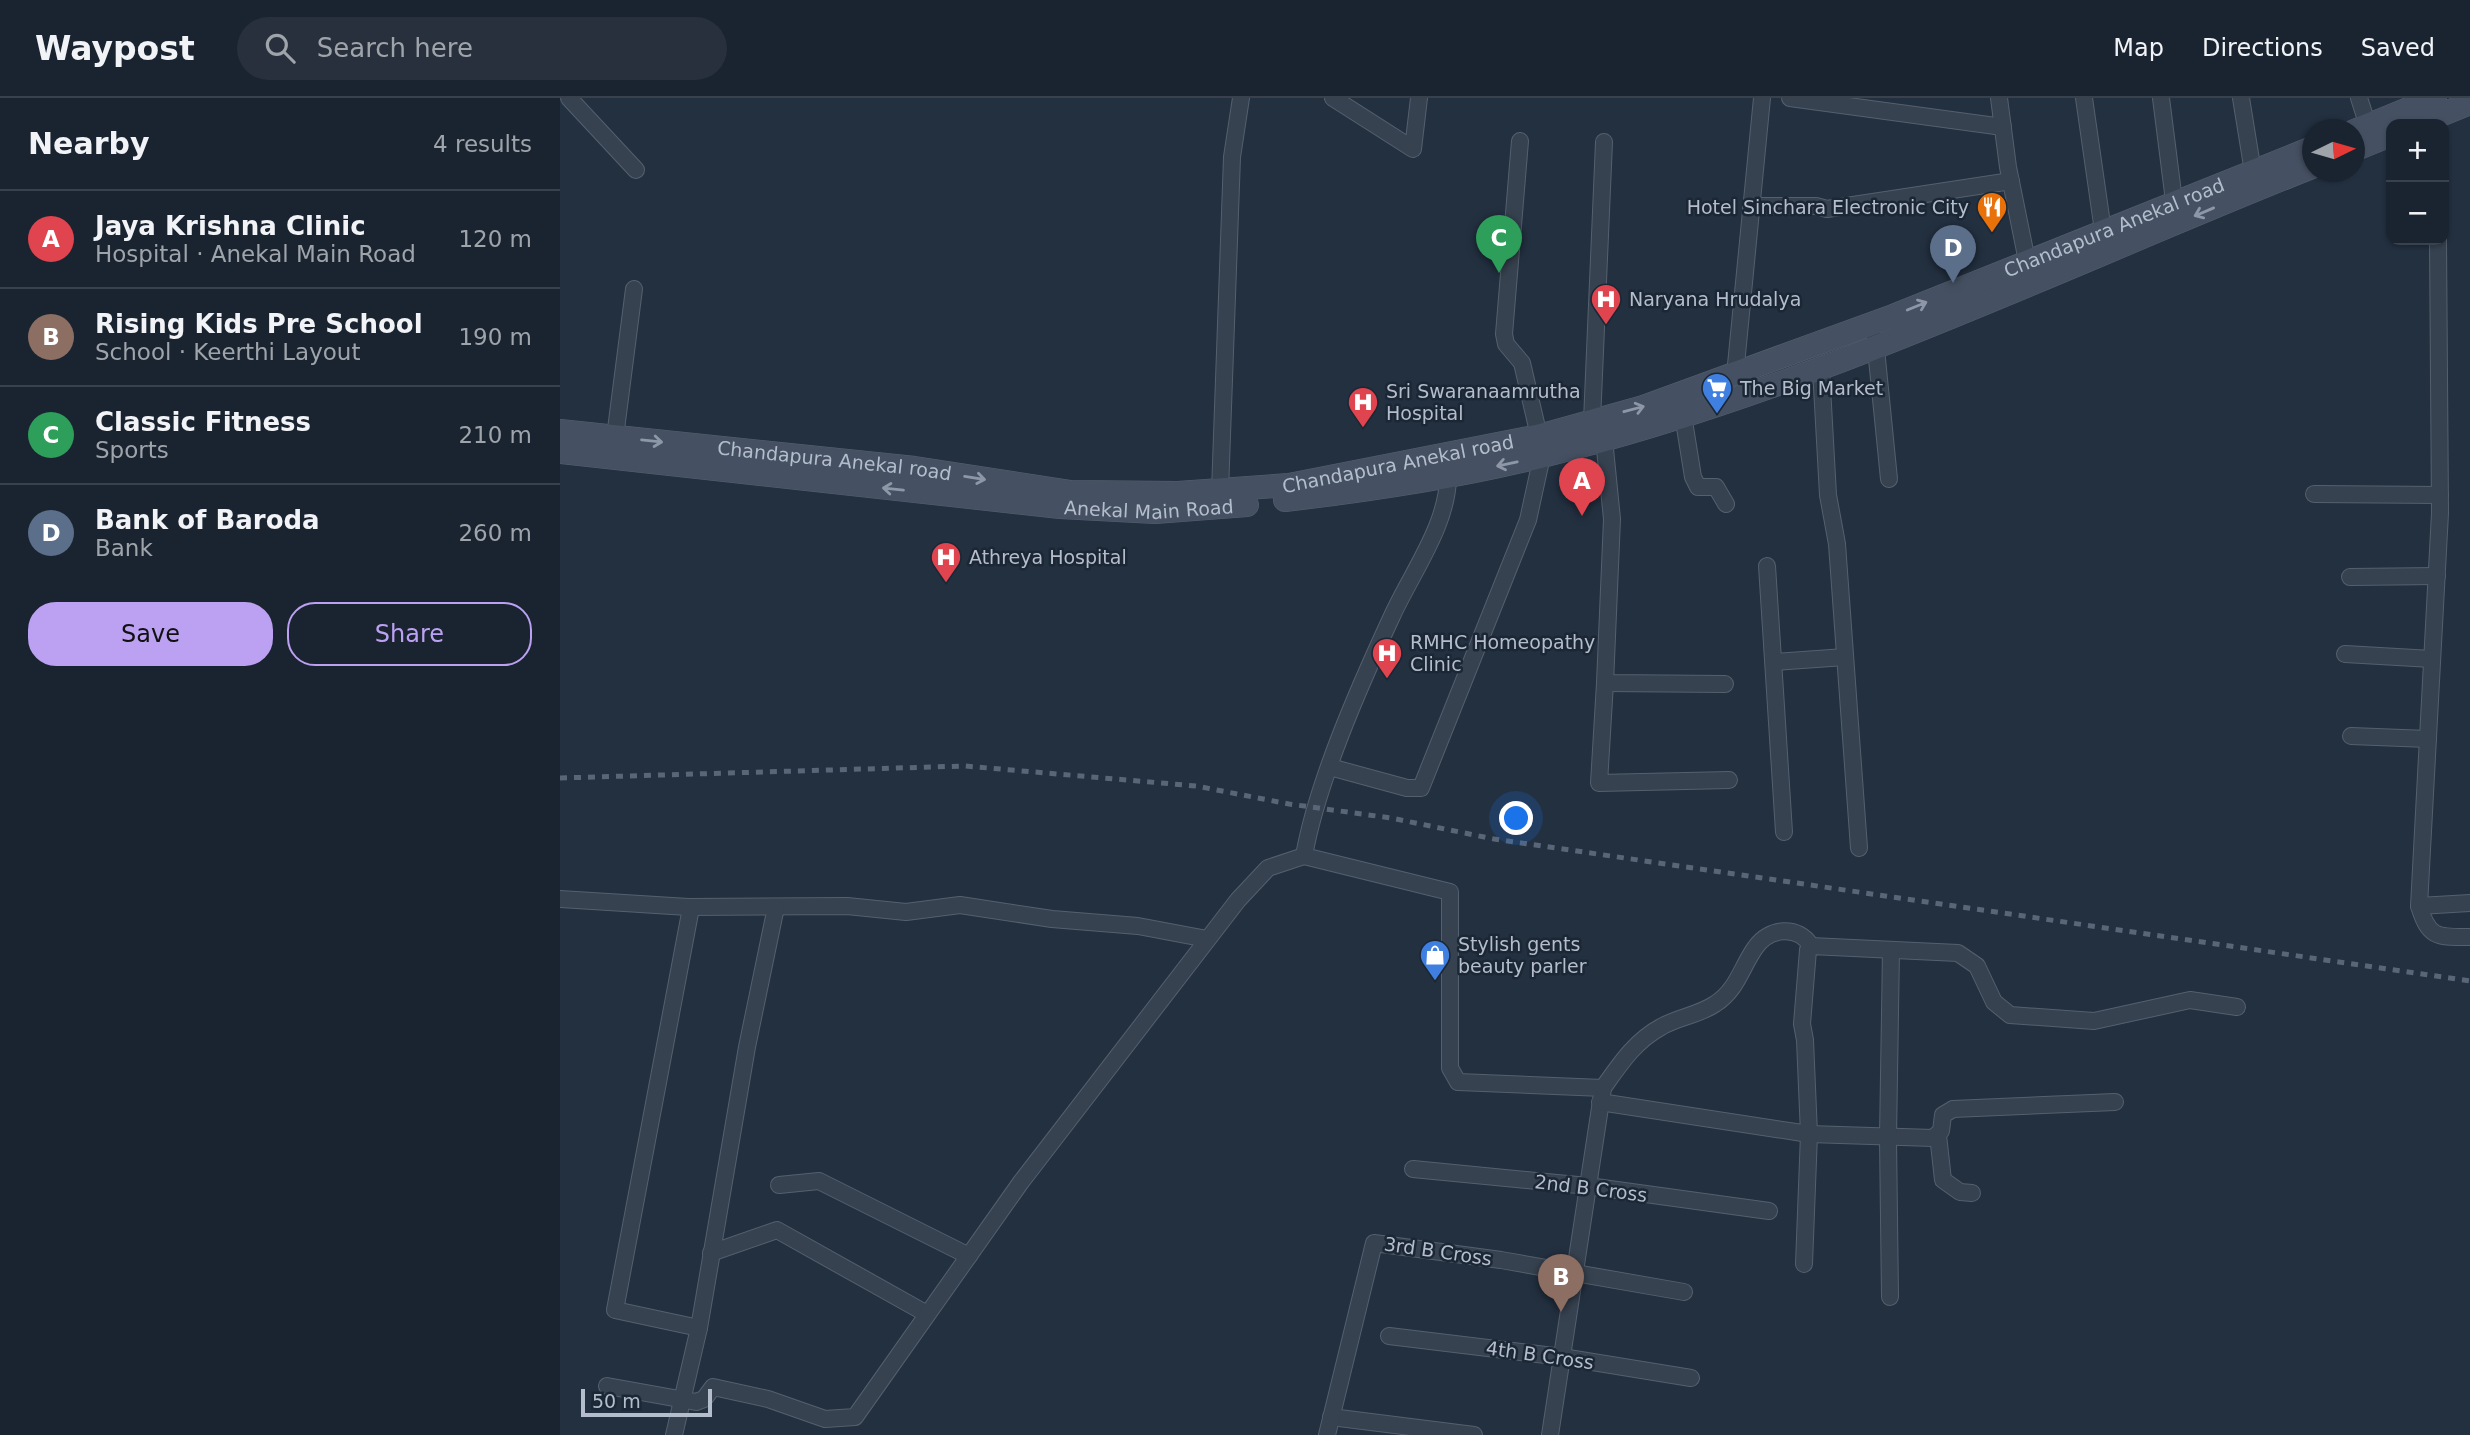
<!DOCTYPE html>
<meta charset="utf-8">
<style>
body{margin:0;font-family:"DejaVu Sans",sans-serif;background:#27303c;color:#f1f3f6}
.controls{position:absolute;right:21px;top:21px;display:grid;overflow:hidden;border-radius:14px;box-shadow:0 2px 5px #0004}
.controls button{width:63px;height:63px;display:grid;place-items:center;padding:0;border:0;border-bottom:2px solid #38414c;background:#1a2430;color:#f1f3f6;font:35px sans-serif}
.compass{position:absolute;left:1742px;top:21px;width:63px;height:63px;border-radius:50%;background:#1a2430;box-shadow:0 2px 5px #0004;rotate:85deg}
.scale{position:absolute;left:21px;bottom:18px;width:131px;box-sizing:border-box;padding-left:7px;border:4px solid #b4bdcb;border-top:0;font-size:19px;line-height:24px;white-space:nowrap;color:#b4bdcb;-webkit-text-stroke:5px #1c2735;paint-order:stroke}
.you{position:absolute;left:957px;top:721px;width:24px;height:24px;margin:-18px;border:5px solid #fff;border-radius:50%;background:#1a73e8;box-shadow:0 0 0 10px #1a73e833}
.badge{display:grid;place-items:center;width:46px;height:46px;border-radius:50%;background:#bca0f2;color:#fff;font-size:23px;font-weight:700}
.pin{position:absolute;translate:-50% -58px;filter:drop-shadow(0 2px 4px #0008)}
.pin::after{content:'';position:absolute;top:37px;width:24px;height:21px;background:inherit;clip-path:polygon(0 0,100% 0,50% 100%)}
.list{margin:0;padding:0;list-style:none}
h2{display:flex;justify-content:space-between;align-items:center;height:91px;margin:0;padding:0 28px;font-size:30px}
h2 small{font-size:23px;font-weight:400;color:#9fa4ab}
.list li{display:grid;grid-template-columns:46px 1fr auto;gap:21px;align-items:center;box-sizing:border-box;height:98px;padding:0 28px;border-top:2px solid #38414c}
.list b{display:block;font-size:26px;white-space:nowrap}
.list p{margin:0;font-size:23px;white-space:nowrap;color:#9fa4ab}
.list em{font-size:23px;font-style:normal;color:#9fa4ab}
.actions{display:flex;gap:14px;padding:21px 28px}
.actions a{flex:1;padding:16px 0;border:2px solid #bca0f2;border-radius:28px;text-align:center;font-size:24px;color:#bca0f2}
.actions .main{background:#bca0f2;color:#111}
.icon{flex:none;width:38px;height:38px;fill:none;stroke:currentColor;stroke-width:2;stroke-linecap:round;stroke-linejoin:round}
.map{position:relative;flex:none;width:1910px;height:1337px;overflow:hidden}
header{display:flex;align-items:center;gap:42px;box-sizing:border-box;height:98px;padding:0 35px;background:#1a2430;border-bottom:2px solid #38414c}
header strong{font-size:33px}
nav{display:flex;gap:38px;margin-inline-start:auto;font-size:24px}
.search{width:490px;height:63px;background:#27303c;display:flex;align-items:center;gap:18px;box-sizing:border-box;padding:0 24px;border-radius:38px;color:#9fa4ab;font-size:26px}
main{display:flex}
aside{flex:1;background:#1a2430}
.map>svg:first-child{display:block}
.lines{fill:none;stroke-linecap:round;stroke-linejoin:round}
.minor-casing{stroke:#55606e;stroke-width:18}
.secondary-casing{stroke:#55606e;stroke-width:24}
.minor{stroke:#374250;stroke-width:16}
.secondary{stroke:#455163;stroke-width:23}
.rail{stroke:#596677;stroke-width:5;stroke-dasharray:7 7;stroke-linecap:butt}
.oneway{stroke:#8d97a7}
.labels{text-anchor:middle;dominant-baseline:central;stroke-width:5;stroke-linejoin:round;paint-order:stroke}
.poi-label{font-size:19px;fill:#b4bdcb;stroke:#1c2735;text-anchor:start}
.street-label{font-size:19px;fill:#b4bdcb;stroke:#1c2735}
</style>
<header>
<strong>Waypost</strong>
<div class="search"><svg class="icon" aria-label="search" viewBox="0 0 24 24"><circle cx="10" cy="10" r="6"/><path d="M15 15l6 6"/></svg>Search here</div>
<nav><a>Map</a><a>Directions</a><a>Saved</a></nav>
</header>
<main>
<aside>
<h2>Nearby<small>4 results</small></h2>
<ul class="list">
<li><span class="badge" style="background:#e0444e">A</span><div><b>Jaya Krishna Clinic</b><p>Hospital · Anekal Main Road</p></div><em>120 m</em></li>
<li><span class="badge" style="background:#8d6e63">B</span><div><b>Rising Kids Pre School</b><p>School · Keerthi Layout</p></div><em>190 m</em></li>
<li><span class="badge" style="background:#2e9e5b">C</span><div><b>Classic Fitness</b><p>Sports</p></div><em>210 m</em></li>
<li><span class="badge" style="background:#5c6f8a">D</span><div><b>Bank of Baroda</b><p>Bank</p></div><em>260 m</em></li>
</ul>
<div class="actions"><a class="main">Save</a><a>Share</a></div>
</aside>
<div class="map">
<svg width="1910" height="1337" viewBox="0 0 1910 1337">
<rect width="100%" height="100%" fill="#233040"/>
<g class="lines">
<g class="minor-casing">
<g id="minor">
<polyline points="9,0 76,72"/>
<polyline points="773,0 853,51 859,0"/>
<polyline points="1230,0 1443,29"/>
<polyline points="1439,0 1448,69 1467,163"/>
<polyline points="1524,0 1543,133"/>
<polyline points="1601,0 1614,103"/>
<polyline points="1681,0 1693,74"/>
<polyline points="1799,0 1808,28"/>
<polyline points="960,43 944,236 946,246 962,265 979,338"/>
<polyline points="1191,108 1256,108 1267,111 1451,83"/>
<polyline points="1878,142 1880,415 1859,808 1910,805"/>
<polyline points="1315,241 1329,381"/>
<polyline points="1261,271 1268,397 1277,446 1299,750"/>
<polyline points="1175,277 1202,0"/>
<polyline points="1123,317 1133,379 1138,389 1156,389 1166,406"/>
<polyline points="1032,323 1044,44"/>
<polyline points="55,339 74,191"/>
<polyline points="1044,341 1052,421 1045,585 1165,586"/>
<path d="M888,371C891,423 853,472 832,518C800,587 757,684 744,758L890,794V970L898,984L1043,990L990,1337"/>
<polyline points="660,393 672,59 681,0"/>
<polyline points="1754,396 1880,397"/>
<polyline points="1207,468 1224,734"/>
<polyline points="1790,479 1877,478"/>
<polyline points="1785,556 1872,561"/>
<polyline points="1214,564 1285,559"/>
<polyline points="1045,585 1039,685 1169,682"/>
<polyline points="1791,638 1868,641"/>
<polyline points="770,669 847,690 861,690 968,422 982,358"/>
<polyline points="0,801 128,809 130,815 55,1212 139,1230 114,1337"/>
<path d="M1859,808C1869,841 1878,839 1910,839"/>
<polyline points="128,809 287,808 346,814 400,807 492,821 578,828 647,841"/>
<path d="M1043,990C1060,966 1075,943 1101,929C1118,919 1139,917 1155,906C1177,892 1181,870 1195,850C1209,829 1239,827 1251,848"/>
<polyline points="1040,1004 1249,1036 1373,1040 1381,1033 1383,1017 1393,1011 1555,1004"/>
<polyline points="1378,1037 1383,1082 1400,1094 1412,1095"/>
<polyline points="853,1071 1028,1088 1209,1113"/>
<polyline points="219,1087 259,1083 409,1158"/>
<polyline points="151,1155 217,1132 367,1216"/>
<polyline points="1244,1166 1249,1036 1245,942 1242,926 1248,852 1251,848 1398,855 1417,868 1434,904 1450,917 1534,923 1630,902 1677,909"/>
<polyline points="1330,1199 1328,1040 1331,852"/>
<polyline points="139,1230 187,949 216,809"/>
<polyline points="829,1238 1002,1259 1131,1280"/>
<polyline points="47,1288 136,1304 144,1301 153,1289 208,1301 265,1321 295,1319 461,1084 678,802 708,770 744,758"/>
<polyline points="771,1319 914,1337"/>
<polyline points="767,1337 814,1145 941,1162 1124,1194"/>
</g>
</g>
<g class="secondary-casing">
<g id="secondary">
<polyline points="1858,26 1910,5"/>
<polyline points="1794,33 1875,0"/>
<polyline points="1794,52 1831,37"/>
<path id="s1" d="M0,333L355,370L511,394L618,395L729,387L979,338L1083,309L1333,218L1752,50"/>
<path id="s2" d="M0,354L500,409L595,414L687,407"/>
<path d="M725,402C811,392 898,379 982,358C1249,293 1498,170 1752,69"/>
</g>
</g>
<use href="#minor" class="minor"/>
<use href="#secondary" class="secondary"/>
<polyline class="rail" points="0,680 405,668 636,688 729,706 831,720 934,741 1910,883"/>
</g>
<defs><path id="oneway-shaft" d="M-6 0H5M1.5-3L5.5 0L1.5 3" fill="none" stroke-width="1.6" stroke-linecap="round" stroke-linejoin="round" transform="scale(1.75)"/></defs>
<g class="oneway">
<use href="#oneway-shaft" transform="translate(1644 114) rotate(157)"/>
<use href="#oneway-shaft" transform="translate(1357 208) rotate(-22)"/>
<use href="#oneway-shaft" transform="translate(1074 311) rotate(-15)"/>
<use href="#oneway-shaft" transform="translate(92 343) rotate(6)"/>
<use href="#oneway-shaft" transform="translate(947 366) rotate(168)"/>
<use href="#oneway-shaft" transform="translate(415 380) rotate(9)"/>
<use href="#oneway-shaft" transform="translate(333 391) rotate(-174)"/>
</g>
<defs>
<g id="restaurant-pin" transform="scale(1.575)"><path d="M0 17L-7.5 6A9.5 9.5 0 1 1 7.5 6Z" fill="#e8710a" stroke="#1c2735"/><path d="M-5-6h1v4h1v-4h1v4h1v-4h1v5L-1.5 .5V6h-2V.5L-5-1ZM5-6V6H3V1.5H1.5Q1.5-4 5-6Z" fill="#fff"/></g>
<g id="hospital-pin" transform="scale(1.575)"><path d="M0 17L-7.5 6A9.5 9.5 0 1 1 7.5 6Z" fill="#e0444e" stroke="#1c2735"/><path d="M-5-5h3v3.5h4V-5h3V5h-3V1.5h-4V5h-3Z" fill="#fff"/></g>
<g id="supermarket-pin" transform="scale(1.575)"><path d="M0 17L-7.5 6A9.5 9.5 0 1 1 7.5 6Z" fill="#3f7fe0" stroke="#1c2735"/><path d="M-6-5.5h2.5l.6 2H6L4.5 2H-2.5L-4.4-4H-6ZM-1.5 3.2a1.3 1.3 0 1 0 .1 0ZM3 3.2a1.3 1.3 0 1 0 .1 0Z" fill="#fff"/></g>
<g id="shop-pin" transform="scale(1.575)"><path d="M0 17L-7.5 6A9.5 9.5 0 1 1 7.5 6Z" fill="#3f7fe0" stroke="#1c2735"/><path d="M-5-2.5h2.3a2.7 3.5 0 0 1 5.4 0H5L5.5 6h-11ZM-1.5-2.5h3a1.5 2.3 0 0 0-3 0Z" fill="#fff"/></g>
</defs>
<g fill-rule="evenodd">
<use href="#restaurant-pin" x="1432" y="109"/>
<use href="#hospital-pin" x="1046" y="201"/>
<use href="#supermarket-pin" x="1157" y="290"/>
<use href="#hospital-pin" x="803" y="304"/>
<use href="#hospital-pin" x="386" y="459"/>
<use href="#hospital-pin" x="827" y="555"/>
<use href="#shop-pin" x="875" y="857"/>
</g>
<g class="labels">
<g class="poi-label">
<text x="1409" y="109" text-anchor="end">Hotel Sinchara Electronic City</text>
<text x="1069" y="201">Naryana Hrudalya</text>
<text x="1180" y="290">The Big Market</text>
<text x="826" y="293">Sri Swaranaamrutha<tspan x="826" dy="22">Hospital</tspan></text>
<text x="409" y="459">Athreya Hospital</text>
<text x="850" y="544">RMHC Homeopathy<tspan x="850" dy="22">Clinic</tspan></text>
<text x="898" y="846">Stylish gents<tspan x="898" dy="22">beauty parler</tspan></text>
</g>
<g class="street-label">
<text stroke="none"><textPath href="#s1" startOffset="1600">Chandapura Anekal road</textPath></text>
<text stroke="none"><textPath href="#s1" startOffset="276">Chandapura Anekal road</textPath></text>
<text stroke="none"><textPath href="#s1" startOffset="844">Chandapura Anekal road</textPath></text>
<text stroke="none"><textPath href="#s2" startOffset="592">Anekal Main Road</textPath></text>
<text transform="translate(1031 1090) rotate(7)">2nd B Cross</text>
<text transform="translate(878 1153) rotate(8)">3rd B Cross</text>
<text transform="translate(980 1257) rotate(8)">4th B Cross</text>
</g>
</g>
</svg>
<div class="controls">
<button>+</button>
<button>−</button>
</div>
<svg class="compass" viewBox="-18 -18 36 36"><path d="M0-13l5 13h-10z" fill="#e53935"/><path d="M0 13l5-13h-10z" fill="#9fa4ab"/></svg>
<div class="scale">50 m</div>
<div class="you"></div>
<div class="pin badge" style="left:1022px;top:418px;background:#e0444e">A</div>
<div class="pin badge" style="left:1001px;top:1214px;background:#8d6e63">B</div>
<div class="pin badge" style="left:939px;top:175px;background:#2e9e5b">C</div>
<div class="pin badge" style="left:1393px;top:185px;background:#5c6f8a">D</div>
</div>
</main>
